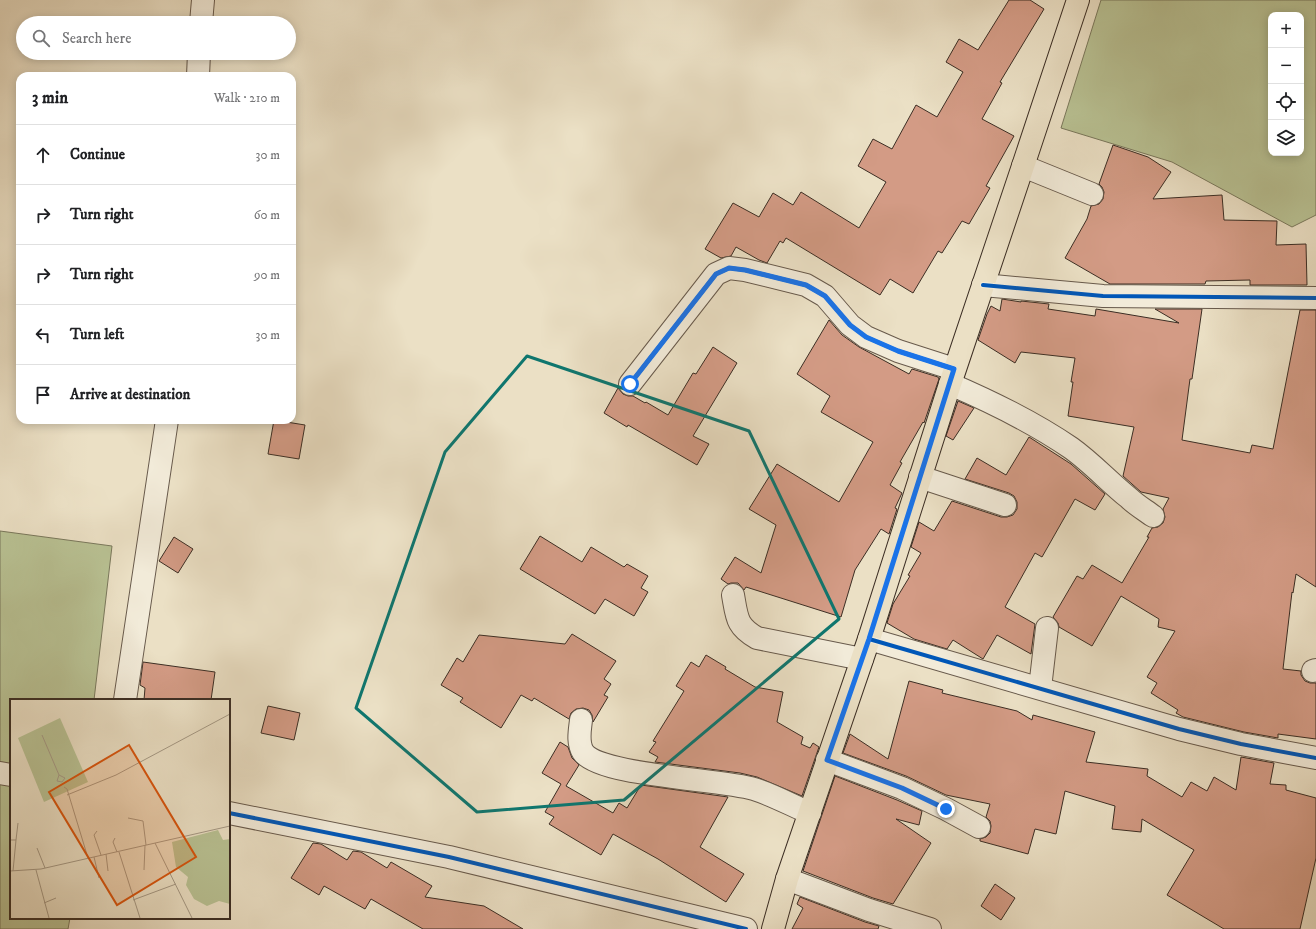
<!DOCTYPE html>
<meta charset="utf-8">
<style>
body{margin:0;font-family:"IM FELL DW Pica",serif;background:#f2f2f2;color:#202124}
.controls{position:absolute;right:12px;top:12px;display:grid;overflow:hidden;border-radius:8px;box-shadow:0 2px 10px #0003}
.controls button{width:36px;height:36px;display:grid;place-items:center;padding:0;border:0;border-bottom:1px solid #e0e0e0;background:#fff;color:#202124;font:20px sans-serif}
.stop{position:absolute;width:12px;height:12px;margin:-9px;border:3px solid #1a73e8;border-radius:50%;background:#fff}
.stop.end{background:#1a73e8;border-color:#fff;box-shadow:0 1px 4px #0008}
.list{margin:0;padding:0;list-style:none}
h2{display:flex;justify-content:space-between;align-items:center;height:52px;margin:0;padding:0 16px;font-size:17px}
h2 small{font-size:13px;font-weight:400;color:#757577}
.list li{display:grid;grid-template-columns:26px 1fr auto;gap:12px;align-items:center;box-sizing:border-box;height:60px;padding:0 16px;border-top:1px solid #e0e0e0}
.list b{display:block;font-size:15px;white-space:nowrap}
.list em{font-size:13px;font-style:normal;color:#757577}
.icon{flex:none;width:22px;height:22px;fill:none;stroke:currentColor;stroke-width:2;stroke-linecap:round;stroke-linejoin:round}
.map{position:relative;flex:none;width:1316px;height:929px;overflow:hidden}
.search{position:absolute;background:#fff;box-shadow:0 2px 10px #0003;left:16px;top:16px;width:280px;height:44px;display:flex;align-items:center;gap:10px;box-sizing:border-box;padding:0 14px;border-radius:22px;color:#757577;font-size:15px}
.panel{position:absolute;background:#fff;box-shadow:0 2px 10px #0003;left:16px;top:72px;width:280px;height:352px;border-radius:12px}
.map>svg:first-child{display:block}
.green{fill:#b9c294;stroke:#7a785c;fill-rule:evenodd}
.building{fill:#d39b85;stroke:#3c2e24}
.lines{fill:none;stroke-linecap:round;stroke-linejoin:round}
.minor-casing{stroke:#685a4c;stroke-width:24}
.major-casing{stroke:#3c2e24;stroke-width:24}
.minor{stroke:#f2ebd9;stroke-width:22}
.major{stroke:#ebe0c5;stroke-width:22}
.cycleway-casing{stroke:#f2ebd9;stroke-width:6}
.cycleway{stroke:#0057b8;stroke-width:4}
.route{stroke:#1a73e8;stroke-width:5}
.marked{fill:none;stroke:#0f766e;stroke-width:3;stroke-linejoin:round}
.inset-road{fill:none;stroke:#a59985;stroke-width:1}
.view{fill:#d7550e;fill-opacity:0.15;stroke:#d7550e;stroke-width:2}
.inset-edge{fill:none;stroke:#3c2e24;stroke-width:2}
</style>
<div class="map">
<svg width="1316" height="929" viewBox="0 0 1316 929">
<rect width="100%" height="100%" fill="#ebe0c5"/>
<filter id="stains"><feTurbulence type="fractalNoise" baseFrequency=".005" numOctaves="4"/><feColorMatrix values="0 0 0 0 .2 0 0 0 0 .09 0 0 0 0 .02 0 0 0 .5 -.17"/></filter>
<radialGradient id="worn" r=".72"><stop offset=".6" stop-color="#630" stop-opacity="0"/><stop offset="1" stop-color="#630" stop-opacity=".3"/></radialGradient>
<g class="green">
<path d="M1101,0H1316V215L1292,227L1172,162L1061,128ZM1271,15H1301V153H1271Z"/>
<polygon points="0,531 112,546 94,700 11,700 11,918 70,918 68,929 0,929"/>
</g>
<g class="building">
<polygon points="1009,0 1030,0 1044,9 1000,82 1002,83 982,119 1014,136 986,186 990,188 969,224 962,221 942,253 938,251 913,293 890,279 880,295 786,238 783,243 780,241 767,263 759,260 736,247 731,256 721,258 705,249 733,203 759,217 773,193 793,205 801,192 859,228 886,182 858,166 873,139 892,149 916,105 937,117 963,72 946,62 959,39 978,50"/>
<polygon points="1113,145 1148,157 1171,172 1153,199 1222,195 1224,220 1277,221 1276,245 1306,244 1307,285 1250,285 1250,280 1206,281 1205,284 1110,284 1065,258 1087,219 1091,206 1099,204 1103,199 1104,192 1102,187 1099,184"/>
<polygon points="1002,299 1021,302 1021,301 1049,304 1048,309 1095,316 1096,309 1179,323 1155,309 1202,309 1192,379 1190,379 1182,440 1250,453 1252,445 1273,449 1300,310 1316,310 1316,587 1296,574 1293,593 1292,592 1283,669 1301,671 1301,675 1305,681 1310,683 1316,683 1316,739 1278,734 1278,738 1244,732 1183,717 1176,713 1178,710 1151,693 1157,683 1147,677 1175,631 1158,627 1159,619 1121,596 1092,646 1059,627 1058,623 1053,617 1077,576 1083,579 1092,565 1122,583 1149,537 1147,537 1152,528 1158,527 1163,523 1165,517 1163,509 1169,498 1141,492 1123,476 1134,427 1068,416 1073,382 1071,382 1075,358 1021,352 1015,363 978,340 987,314 991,306 1000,311"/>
<polygon points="829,320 842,335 859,347 909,374 912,369 938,377 939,379 924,423 923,422 900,462 902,463 890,485 902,493 895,508 897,509 889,534 881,529 855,570 841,617 746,587 744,590 738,583 731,583 728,584 721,579 735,557 761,573 776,525 749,509 777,464 839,502 873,442 821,412 830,396 797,374"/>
<polygon points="713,347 737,363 693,436 709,444 697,465 628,425 627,427 604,413 618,388 623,394 628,396 633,396 645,403 646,402 668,415 693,373 696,374"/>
<polygon points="958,401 974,408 953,440 946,436"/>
<polygon points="274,420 305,425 299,459 268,454"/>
<polygon points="1029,437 1071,464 1105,494 1095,510 1075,499 1042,557 1035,553 1005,607 1035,624 1031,654 997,635 983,659 953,640 947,649 914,639 887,623 893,604 910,576 908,575 921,553 911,547 919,522 934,531 952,501 1001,517 1007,517 1013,515 1017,509 1017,502 1014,496 1009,493 965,479 977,458 1006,475"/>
<polygon points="540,536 582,562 591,547 624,567 627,564 648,576 641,588 648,592 634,616 605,599 595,614 520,569"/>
<polygon points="174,537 193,549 178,573 159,561"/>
<polygon points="572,634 616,661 604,679 611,684 604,695 608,697 593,722 592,715 589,710 583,708 576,709 571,713 569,719 534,698 532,701 521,695 501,728 460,702 463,698 441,685 457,658 463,662 479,635 565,644"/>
<polygon points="706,655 726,667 725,669 755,687 783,692 777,722 803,737 801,744 810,748 813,743 819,747 802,796 757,777 740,773 655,762 658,757 649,752 656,742 653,741 684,691 676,686 691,662 699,667"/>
<polygon points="143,662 215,672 211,700 144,700 145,688 140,685"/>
<polygon points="909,681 943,690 942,693 1017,711 1032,720 1033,715 1095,732 1086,762 1148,769 1147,776 1182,797 1191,782 1207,791 1214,777 1236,790 1241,757 1274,763 1270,784 1286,785 1286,790 1316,798 1316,858 1300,929 1224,929 1167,895 1194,850 1142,819 1141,832 1112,829 1115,806 1065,791 1056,834 1035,829 1028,854 980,841 980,839 986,837 990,833 991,826 990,821 986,817 990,804 946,795 906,776 843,753 850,734 888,759"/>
<polygon points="268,706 300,713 294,740 261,733"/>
<polygon points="560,742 568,747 572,758 579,765 566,786 613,813 619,803 627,808 641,785 728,797 700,847 744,874 726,902 658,859 613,834 601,855 549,824 554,817 545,812 561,784 542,773"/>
<polygon points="835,776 897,800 922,811 919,825 896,819 931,843 893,904 873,898 803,871"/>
<polygon points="313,843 321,844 347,860 353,851 361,852 387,868 391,862 432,886 425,897 484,906 523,929 423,929 371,899 365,909 324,886 319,895 291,878"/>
<polygon points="995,884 1015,898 1001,920 981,906"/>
<polygon points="800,897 865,922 879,926 878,929 792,929 803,908 797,904"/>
</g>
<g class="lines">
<g class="minor-casing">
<g id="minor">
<polyline points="201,23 203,0"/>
<polyline points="198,76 199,53"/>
<polyline points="1023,166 1092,194"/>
<polyline points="983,285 1103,296 1316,298"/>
<polyline points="630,384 716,274 729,268 745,270 806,285 825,296 850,325 866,337 898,351 954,369"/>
<path d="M950,384C992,402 1033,422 1071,448C1092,463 1109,482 1129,498C1136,505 1145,510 1153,516"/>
<polyline points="920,477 1005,505"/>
<path d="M733,595C737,617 736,626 757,638L862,659"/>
<polyline points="869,639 1179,729 1241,744 1316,758"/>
<polyline points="1313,671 1316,670"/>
<polyline points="1040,688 1047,628"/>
<polyline points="125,700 167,420"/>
<path d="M581,720C580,730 577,742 583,752C598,776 722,779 754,789C773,795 791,805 810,813"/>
<polyline points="827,760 902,788 946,809 979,827"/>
<polyline points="0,773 11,775"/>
<polyline points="229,813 449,857 746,929"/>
<polyline points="787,879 869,910 930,929"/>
</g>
</g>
<g class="major-casing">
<polyline id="major" points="773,929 787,879 869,639 950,384 1023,166 1078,0"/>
</g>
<use href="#minor" class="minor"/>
<use href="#major" class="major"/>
<g class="cycleway-casing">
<g id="cycleway">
<polyline points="983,285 1103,296 1316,298"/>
<polyline points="630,384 716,274 729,268 745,270 806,285 825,296 850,325 866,337 898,351 954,369"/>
<polyline points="869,639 1179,729 1241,744 1316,758"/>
<polyline points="229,813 449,857 746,929"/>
</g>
</g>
<use href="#cycleway" class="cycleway"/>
</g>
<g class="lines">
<polyline class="route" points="630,384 716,274 729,268 745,270 806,285 825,296 850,325 866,337 898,351 954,369 869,639 827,760 902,788 946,809"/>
</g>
<path class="marked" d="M527,356L749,431L839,619L624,800L477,812L356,708L445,452Z"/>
<g transform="translate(10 699)">
<rect width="220" height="220" fill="#ebe0c5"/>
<path d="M50,19L78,83L34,103L8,39ZM208,131L213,141L220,140V205L209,202L197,207L184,200L176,186L178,178L166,168L162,143Z" fill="#b9c294"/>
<path class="inset-road" d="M32,36L49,76L47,82L52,83L55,79L49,76M54,88L57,90L78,159M57,96L106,76L220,15M118,119L133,122L136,146M87,132L84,136L91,156M105,139L103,143L107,153M0,141H6L3,172M6,141L8,124M145,144L182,219M27,149L35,169M109,153L130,219M96,155L98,172M84,158L89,179M26,171L39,219M134,171L135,146M0,172L31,170L220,127M123,201L166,185M34,204L46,199"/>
<path class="view" d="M119,46L186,158L107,206L39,93Z"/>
<rect width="220" height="220" class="inset-edge"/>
</g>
<rect width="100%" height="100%" filter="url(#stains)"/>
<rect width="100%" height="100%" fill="url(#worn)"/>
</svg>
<div class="controls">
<button>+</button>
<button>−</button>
<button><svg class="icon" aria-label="locate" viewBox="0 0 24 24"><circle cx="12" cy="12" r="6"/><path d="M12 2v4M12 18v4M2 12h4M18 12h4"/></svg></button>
<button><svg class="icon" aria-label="layers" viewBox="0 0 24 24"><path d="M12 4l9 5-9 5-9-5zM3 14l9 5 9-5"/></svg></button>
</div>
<div class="stop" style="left:630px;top:384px"></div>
<div class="stop end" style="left:946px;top:809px"></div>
<div class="search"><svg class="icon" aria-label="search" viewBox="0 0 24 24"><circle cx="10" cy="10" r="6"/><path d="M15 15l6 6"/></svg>Search here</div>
<section class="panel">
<h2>3 min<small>Walk · 210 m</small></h2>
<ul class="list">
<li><svg class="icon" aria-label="ahead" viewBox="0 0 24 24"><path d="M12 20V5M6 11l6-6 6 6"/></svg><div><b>Continue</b></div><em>30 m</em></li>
<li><svg class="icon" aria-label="right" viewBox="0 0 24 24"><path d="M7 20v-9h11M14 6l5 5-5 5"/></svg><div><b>Turn right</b></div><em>60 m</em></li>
<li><svg class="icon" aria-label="right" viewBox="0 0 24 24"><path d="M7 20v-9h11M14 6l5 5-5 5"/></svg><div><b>Turn right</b></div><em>90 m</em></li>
<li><svg class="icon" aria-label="left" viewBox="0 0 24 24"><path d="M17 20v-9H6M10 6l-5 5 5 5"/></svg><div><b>Turn left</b></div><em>30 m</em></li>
<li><svg class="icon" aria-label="arrive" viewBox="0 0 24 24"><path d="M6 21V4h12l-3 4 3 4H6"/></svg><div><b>Arrive at destination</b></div></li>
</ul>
</section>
</div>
